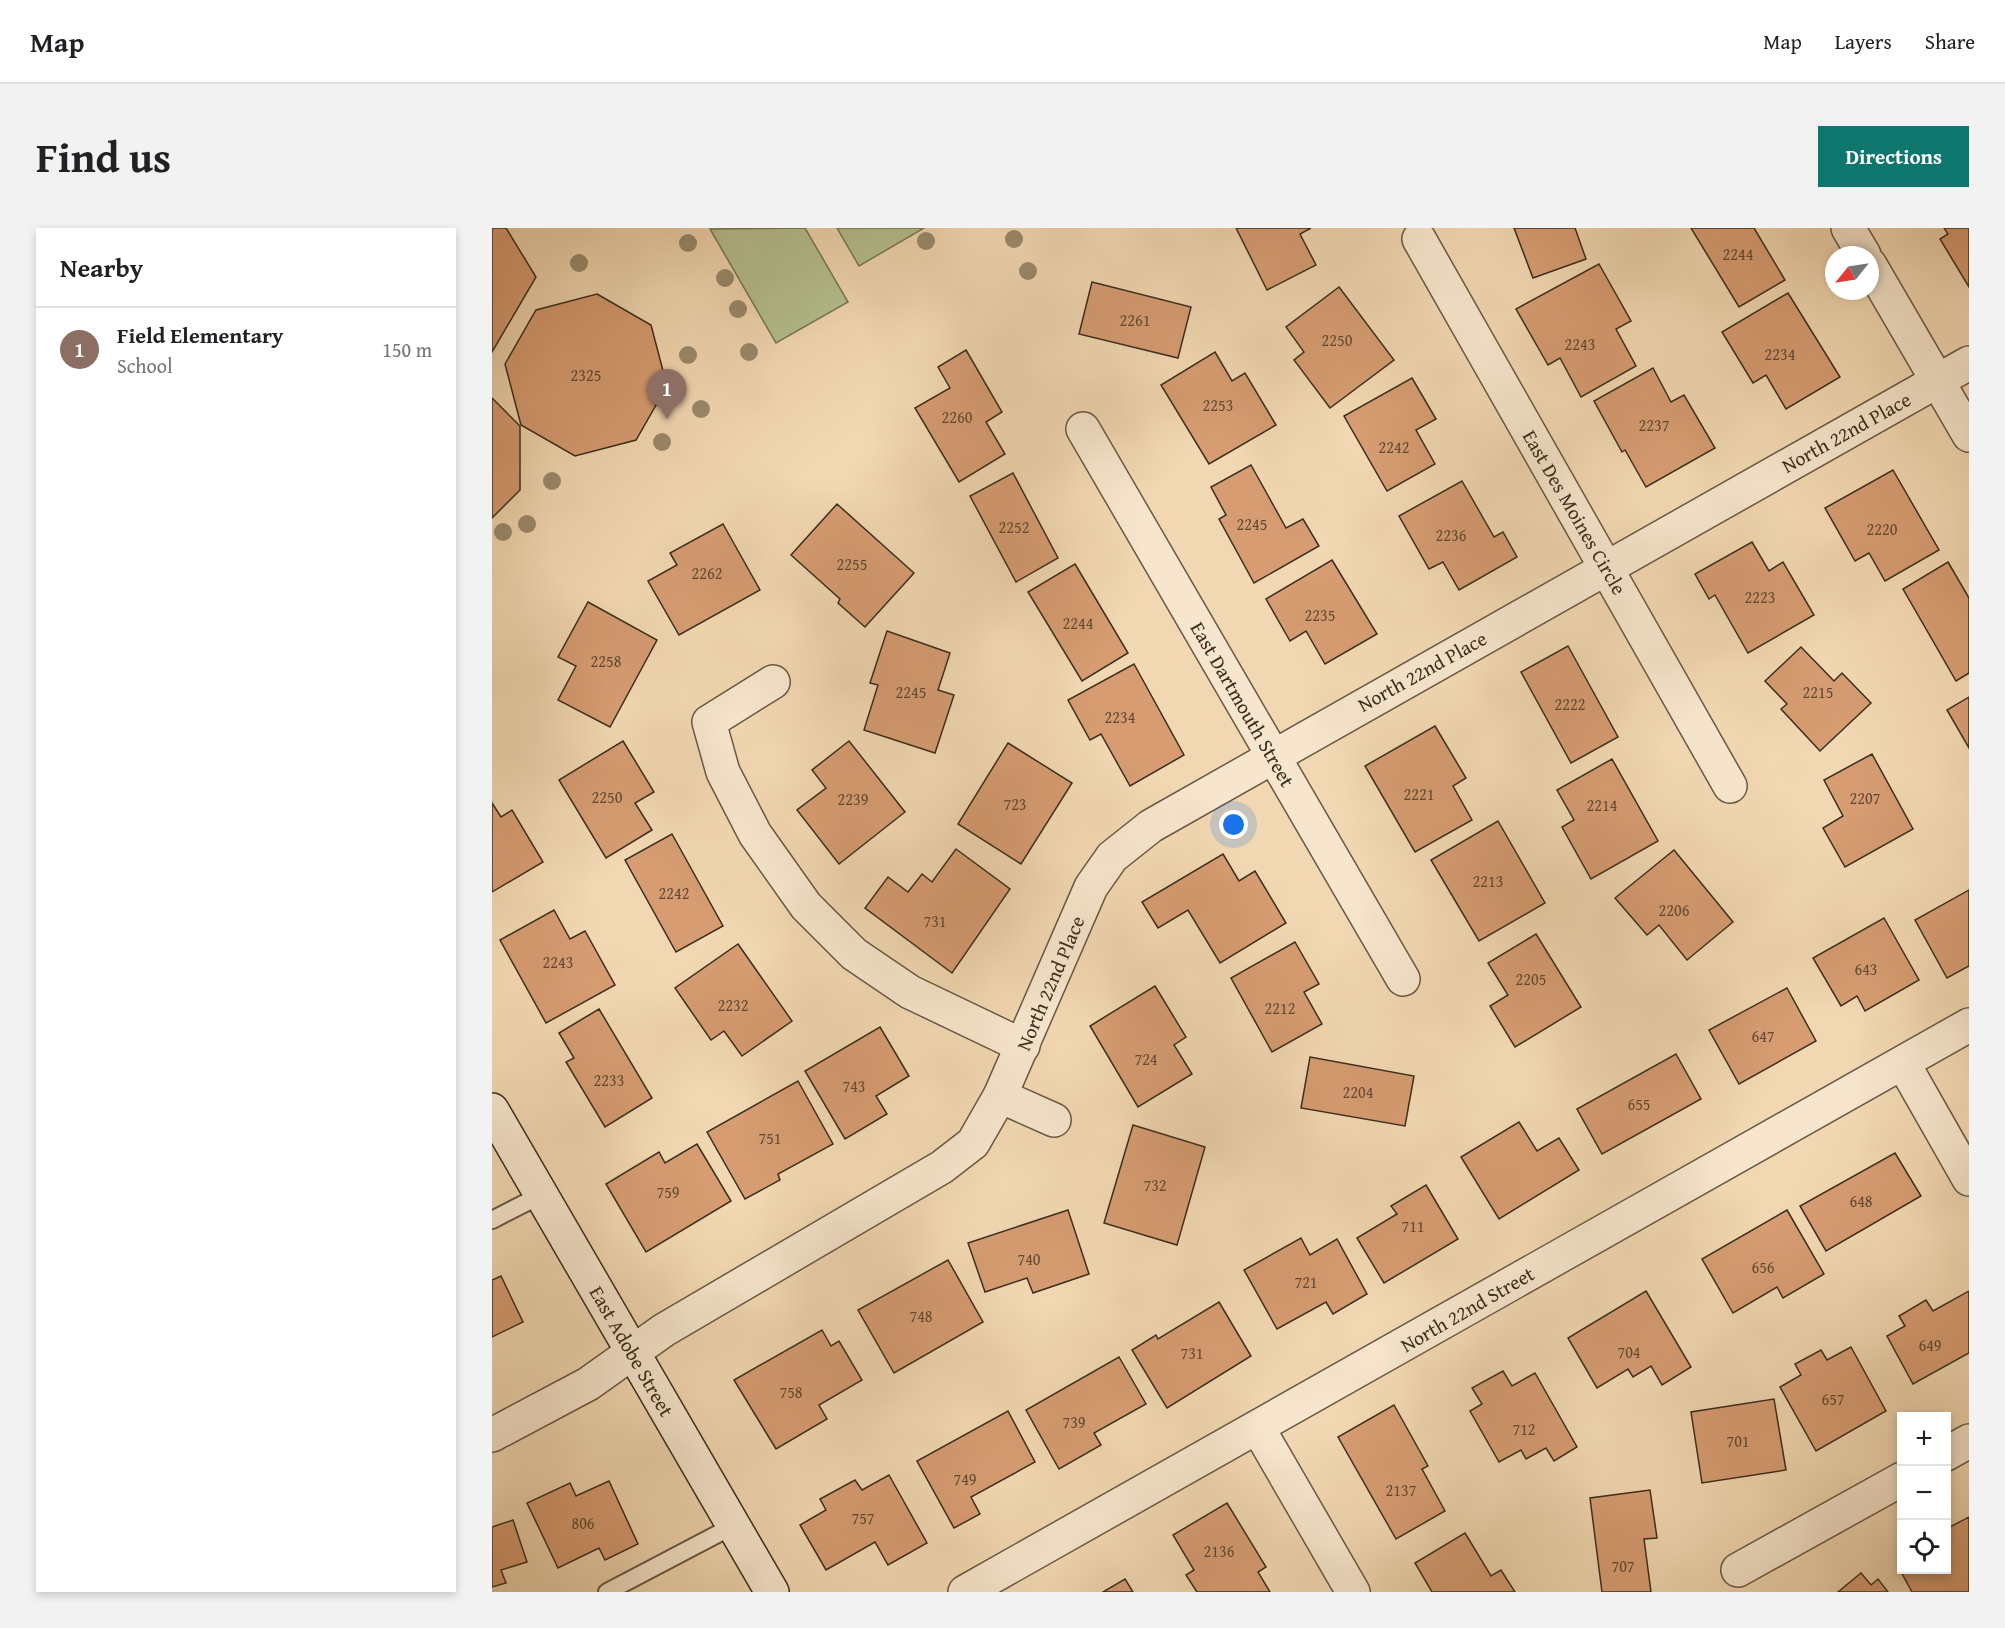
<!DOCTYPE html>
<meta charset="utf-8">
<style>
body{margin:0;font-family:"Gentium Book Plus",serif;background:#f2f2f2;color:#202124}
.controls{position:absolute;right:18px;bottom:18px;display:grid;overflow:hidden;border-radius:0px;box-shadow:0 3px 9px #0003}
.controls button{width:54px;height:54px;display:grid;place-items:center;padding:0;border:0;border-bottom:2px solid #e0e0e0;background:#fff;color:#202124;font:30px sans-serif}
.compass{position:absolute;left:1333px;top:18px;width:54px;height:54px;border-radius:50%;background:#fff;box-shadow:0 3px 9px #0003;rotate:240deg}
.you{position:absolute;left:742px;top:597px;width:21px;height:21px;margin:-15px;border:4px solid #fff;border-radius:50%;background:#1a73e8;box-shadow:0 0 0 9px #1a73e833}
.badge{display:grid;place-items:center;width:39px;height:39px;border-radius:50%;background:#0f766e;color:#fff;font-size:20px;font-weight:700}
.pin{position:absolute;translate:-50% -50px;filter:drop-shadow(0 2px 3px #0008)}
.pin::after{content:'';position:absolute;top:32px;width:21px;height:18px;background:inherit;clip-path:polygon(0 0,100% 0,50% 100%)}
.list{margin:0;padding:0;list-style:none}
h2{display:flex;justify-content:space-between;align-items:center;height:78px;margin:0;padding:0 24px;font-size:26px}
h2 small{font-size:20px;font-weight:400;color:#757577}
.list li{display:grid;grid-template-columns:39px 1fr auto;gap:18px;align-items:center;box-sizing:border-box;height:84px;padding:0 24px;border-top:2px solid #e0e0e0}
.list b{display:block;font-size:22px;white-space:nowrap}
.list p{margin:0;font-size:20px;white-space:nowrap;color:#757577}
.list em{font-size:20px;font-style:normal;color:#757577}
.icon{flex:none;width:33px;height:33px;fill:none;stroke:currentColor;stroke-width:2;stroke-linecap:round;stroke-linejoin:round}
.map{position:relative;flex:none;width:1477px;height:1364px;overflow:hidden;border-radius:0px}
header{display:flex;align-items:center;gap:36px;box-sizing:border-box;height:84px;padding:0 30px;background:#fff;border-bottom:2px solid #e0e0e0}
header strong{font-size:28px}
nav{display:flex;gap:33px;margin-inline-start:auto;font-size:21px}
.intro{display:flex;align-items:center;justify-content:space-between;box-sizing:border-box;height:144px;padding:0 36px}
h1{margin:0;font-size:42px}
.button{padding:15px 27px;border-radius:0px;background:#0f766e;color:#fff;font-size:21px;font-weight:700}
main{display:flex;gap:36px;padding:0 36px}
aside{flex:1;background:#fff;border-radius:0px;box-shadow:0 3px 9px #0003}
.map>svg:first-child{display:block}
.green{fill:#b6c090;stroke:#787757;stroke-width:1.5}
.building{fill:#d79c72;stroke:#3a2e1e;stroke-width:1.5}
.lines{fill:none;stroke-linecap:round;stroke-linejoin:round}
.lane-casing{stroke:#685843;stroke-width:20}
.street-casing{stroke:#685843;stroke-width:36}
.secondary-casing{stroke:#3a2e1e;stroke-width:36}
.lane{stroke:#f7e6cd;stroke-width:16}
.street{stroke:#f7e6cd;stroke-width:33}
.secondary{stroke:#f7e6cd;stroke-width:33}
.tree{fill:#9b8a6d}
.labels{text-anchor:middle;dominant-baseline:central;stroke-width:4.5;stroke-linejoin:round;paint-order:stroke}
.number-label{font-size:16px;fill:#614a33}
.street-label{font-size:20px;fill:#3a2e1e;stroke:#f7e6cd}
</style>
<header>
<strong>Map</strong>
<nav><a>Map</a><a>Layers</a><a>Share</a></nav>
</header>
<div class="intro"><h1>Find us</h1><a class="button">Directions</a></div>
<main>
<aside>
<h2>Nearby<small></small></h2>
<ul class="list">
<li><span class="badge" style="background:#8d6e63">1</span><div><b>Field Elementary</b><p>School</p></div><em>150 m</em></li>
</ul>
</aside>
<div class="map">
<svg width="1477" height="1364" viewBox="0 0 1477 1364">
<rect width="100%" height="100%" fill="#f2d8b2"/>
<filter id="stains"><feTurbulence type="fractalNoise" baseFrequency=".00333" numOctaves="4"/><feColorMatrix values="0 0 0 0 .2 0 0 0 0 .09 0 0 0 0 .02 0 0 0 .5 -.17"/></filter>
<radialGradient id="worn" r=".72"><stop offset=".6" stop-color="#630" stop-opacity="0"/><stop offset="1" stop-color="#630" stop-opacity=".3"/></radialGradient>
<g class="green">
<polygon points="313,0 356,74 284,115 218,1"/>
<polygon points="345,0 432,0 367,38"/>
</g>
<g class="building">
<polygon points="0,0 14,0 44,49 0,124"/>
<polygon points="744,0 819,0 808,6 824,37 775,62"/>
<polygon points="1022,0 1083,0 1094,31 1041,50"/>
<polygon points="1199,0 1262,0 1293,52 1247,79"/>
<polygon points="1452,0 1477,0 1477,59 1448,11 1456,6"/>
<polygon points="1107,36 1139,93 1124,101 1144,138 1089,169 1068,130 1056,137 1024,81"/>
<polygon points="600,54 699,79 686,130 587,106"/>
<polygon points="847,59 902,132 838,180 802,132 812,124 794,99"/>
<polygon points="1296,65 1348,149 1294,181 1274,147 1261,155 1230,104"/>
<polygon points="105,66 159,97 175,158 144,212 83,228 29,197 13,136 44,82"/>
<polygon points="474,122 510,184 494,194 513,226 467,254 423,180 458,160 446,139"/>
<polygon points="723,124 740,153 753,145 784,197 717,236 669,157"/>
<polygon points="1161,140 1179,174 1192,167 1223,220 1154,259 1133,222 1130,224 1102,173"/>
<polygon points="920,150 944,191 924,202 943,236 895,263 852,188"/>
<polygon points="0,170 28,198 28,262 0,290"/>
<polygon points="759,237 794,300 811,291 827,318 762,355 727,291 734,287 719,259"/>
<polygon points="1401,242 1447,322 1393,353 1377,325 1363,333 1333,280"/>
<polygon points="521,245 566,330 524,354 478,268"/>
<polygon points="970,253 1002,309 1011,304 1025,329 967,362 951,334 937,341 907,288"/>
<polygon points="345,276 422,345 373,399 346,375 348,371 299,327"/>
<polygon points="231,296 268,362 187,407 156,353 185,337 178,325"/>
<polygon points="1260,314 1277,343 1291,334 1322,387 1256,425 1223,367 1217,371 1203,346"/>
<polygon points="840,332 885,406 833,436 814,403 798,413 774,371"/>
<polygon points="1456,334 1477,370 1477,445 1464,453 1411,361"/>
<polygon points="583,336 636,425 590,453 536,364"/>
<polygon points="96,374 165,412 118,499 66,472 84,438 66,429"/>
<polygon points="395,403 458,425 446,462 462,467 443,525 372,502 386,457 378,455"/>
<polygon points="1076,418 1126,509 1079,535 1029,444"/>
<polygon points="1309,419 1342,453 1350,445 1379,475 1328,523 1289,481 1295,476 1273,453"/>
<polygon points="642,436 692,527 638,558 609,506 598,512 576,472"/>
<polygon points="1477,469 1477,520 1455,482"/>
<polygon points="943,498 974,550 961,558 980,592 923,624 873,538"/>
<polygon points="131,513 162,564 143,575 160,602 114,630 67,552"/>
<polygon points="357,513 413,584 347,636 305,582 334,560 320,542"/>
<polygon points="516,515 580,555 529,636 466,596"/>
<polygon points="1380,526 1421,601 1353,639 1331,600 1351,588 1332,552"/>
<polygon points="1120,531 1166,613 1099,651 1070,599 1082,592 1065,562"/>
<polygon points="0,575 9,589 20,582 51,634 0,664"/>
<polygon points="1006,593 1053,675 987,713 939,632"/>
<polygon points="180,606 231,698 184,724 133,632"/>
<polygon points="464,621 518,661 460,745 373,680 396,649 416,664 430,646 440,654"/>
<polygon points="1182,622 1241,694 1195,732 1167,697 1155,707 1123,670"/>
<polygon points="731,626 747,653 763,643 794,695 728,735 696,682 666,700 650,674"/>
<polygon points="1477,662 1477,738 1455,750 1423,692"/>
<polygon points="62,682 78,711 93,703 123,757 54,795 8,712"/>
<polygon points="1392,690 1427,752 1373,783 1365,768 1349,778 1321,730"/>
<polygon points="1044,706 1089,779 1023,819 998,778 1016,767 996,735"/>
<polygon points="803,714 827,756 812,764 830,796 780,824 739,750"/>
<polygon points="246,716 300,793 250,828 232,803 219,812 183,760"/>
<polygon points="663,758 694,809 682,817 700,846 646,879 598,798"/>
<polygon points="1295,760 1324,813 1247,856 1217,802"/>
<polygon points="107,781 160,870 113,899 74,834 82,830 67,805"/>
<polygon points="388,799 417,848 384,868 395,886 353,911 313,843"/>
<polygon points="1184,826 1209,871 1110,926 1085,881"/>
<polygon points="818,829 922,848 913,898 809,880"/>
<polygon points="306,853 341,916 286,946 288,952 253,971 215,904"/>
<polygon points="1027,894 1045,923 1067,910 1087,942 1007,991 969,929"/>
<polygon points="641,897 713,919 685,1017 612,995"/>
<polygon points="205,916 239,973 154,1024 114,956 167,924 173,935"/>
<polygon points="1403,925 1429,968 1334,1023 1308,978"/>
<polygon points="934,957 966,1011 892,1055 865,1010 905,986 899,978"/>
<polygon points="576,982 597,1046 541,1065 535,1050 493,1064 476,1015"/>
<polygon points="1295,982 1332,1046 1291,1070 1285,1059 1241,1085 1210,1031"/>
<polygon points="809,1010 818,1027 845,1011 875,1066 841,1086 834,1074 785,1101 752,1042"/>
<polygon points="456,1032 491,1094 402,1145 366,1082"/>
<polygon points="9,1048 31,1094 0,1109 0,1052"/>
<polygon points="1154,1063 1199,1139 1170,1157 1159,1138 1141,1149 1136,1141 1105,1160 1076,1110"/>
<polygon points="1477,1063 1477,1125 1421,1156 1395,1108 1413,1098 1407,1088 1434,1072 1441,1083"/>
<polygon points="727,1074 759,1128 675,1180 640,1122 664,1107 666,1111"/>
<polygon points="330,1102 339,1118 347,1113 370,1152 327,1177 335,1191 284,1221 242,1152"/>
<polygon points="1359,1119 1394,1183 1324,1223 1288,1159 1309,1147 1303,1136 1329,1122 1335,1132"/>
<polygon points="627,1129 654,1176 602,1205 609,1217 567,1241 534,1182"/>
<polygon points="1011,1143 1020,1158 1043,1145 1085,1219 1062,1233 1054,1220 1034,1231 1029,1222 1007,1234 978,1183 990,1176 980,1160"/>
<polygon points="1282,1171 1294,1242 1210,1255 1199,1184"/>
<polygon points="902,1177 936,1238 930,1241 953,1283 904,1311 846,1209"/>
<polygon points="516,1183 543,1234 479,1269 488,1286 462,1300 425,1233"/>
<polygon points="397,1247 435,1315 396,1337 383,1314 334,1342 308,1297 334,1282 328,1271 363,1252 370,1262"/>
<polygon points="117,1253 146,1316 113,1332 107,1320 66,1340 35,1275 78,1255 84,1268"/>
<polygon points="1158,1262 1165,1310 1152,1311 1159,1364 1110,1364 1098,1270"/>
<polygon points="735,1275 774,1339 766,1344 778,1364 705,1364 694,1347 702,1342 681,1307"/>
<polygon points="1477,1289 1477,1364 1420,1364 1407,1340 1454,1342 1454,1301"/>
<polygon points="21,1292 35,1334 9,1342 14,1355 0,1359 0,1299"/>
<polygon points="973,1305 999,1348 1009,1342 1023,1364 940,1364 923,1335"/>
<polygon points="1369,1345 1379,1357 1386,1351 1396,1364 1346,1364"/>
<polygon points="633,1351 641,1364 611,1364"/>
</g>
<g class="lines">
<g class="lane-casing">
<g id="lane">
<polyline points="0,992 49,967"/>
<polyline points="115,1364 241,1298"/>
</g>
</g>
<g class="street-casing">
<g id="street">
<polyline points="1356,0 1372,27"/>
<polyline points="927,11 1238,558"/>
<polyline points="1378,37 1477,207"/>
<polyline points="591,201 911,751"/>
<polyline points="281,454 217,494 231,544 263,606 314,678 362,726 418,764 531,818"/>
<polyline points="1411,835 1477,951"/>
<polyline points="508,868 562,892"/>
<polyline points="766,1200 861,1364"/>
<polyline points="0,1207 96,1156 172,1102 450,939 481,915 508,868 599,659 620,629 659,598 1477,135"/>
<polyline points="1454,1226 1477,1213"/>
<polyline points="1246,1342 1410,1251"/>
<polyline points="473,1364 1477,797"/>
</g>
</g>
<g class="secondary-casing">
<polyline id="secondary" points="0,882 280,1364"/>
</g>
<use href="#lane" class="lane"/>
<use href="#street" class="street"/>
<use href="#secondary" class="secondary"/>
</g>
<g class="tree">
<circle cx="522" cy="11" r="9"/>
<circle cx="434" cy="13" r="9"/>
<circle cx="196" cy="15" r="9"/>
<circle cx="87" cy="35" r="9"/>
<circle cx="536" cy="43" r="9"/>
<circle cx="233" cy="50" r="9"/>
<circle cx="246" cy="81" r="9"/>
<circle cx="257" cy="124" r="9"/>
<circle cx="196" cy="127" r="9"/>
<circle cx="209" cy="181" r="9"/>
<circle cx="170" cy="214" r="9"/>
<circle cx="60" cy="253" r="9"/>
<circle cx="35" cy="296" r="9"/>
<circle cx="11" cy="304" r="9"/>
</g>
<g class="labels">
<g class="number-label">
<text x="1246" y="26">2244</text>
<text x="643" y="92">2261</text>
<text x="845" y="112">2250</text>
<text x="1088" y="116">2243</text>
<text x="1288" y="126">2234</text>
<text x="94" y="147">2325</text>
<text x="726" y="177">2253</text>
<text x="465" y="189">2260</text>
<text x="1162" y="197">2237</text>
<text x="902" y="219">2242</text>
<text x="760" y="296">2245</text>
<text x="522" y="299">2252</text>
<text x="1390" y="301">2220</text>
<text x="959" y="307">2236</text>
<text x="360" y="336">2255</text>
<text x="215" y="345">2262</text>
<text x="1268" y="369">2223</text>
<text x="828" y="387">2235</text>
<text x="586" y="395">2244</text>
<text x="114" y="433">2258</text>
<text x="419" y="464">2245</text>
<text x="1326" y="464">2215</text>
<text x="1078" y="476">2222</text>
<text x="628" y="489">2234</text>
<text x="927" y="566">2221</text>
<text x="115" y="569">2250</text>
<text x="1373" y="570">2207</text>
<text x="361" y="571">2239</text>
<text x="523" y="576">723</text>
<text x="1110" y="577">2214</text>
<text x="996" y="653">2213</text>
<text x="182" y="665">2242</text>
<text x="1182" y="682">2206</text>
<text x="443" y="693">731</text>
<text x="66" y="734">2243</text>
<text x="1374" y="741">643</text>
<text x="1039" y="751">2205</text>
<text x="241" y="777">2232</text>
<text x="788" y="780">2212</text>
<text x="1271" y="808">647</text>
<text x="654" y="831">724</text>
<text x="117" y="852">2233</text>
<text x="362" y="858">743</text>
<text x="866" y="864">2204</text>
<text x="1147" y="876">655</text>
<text x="278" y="910">751</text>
<text x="663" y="957">732</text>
<text x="176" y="964">759</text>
<text x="1369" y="973">648</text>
<text x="921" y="998">711</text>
<text x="537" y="1031">740</text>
<text x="1271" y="1039">656</text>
<text x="814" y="1054">721</text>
<text x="429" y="1088">748</text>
<text x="1438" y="1117">649</text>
<text x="1137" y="1124">704</text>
<text x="700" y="1125">731</text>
<text x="299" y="1164">758</text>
<text x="1341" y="1171">657</text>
<text x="582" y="1194">739</text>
<text x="1032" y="1201">712</text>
<text x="1246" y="1213">701</text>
<text x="473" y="1251">749</text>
<text x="909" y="1262">2137</text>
<text x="371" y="1290">757</text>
<text x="91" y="1295">806</text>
<text x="727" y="1323">2136</text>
<text x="1131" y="1338">707</text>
</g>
<g class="street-label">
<text transform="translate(1354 204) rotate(-29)">North 22nd Place</text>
<text transform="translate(1083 284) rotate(60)">East Des Moines Circle</text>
<text transform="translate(930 443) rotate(-29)">North 22nd Place</text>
<text transform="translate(751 476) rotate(60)">East Dartmouth Street</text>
<text transform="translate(558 755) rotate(-67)">North 22nd Place</text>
<text transform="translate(975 1081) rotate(-30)">North 22nd Street</text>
<text transform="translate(140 1123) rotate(60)">East Adobe Street</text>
</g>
</g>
<rect width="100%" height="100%" filter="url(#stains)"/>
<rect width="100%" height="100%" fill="url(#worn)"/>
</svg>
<div class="controls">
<button>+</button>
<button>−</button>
<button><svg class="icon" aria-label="locate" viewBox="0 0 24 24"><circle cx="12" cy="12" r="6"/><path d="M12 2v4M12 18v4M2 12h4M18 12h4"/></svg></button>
</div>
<svg class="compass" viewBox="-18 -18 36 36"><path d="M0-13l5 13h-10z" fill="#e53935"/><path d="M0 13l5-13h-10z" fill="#757577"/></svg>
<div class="you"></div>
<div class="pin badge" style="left:175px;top:191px;background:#8d6e63">1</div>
</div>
</main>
